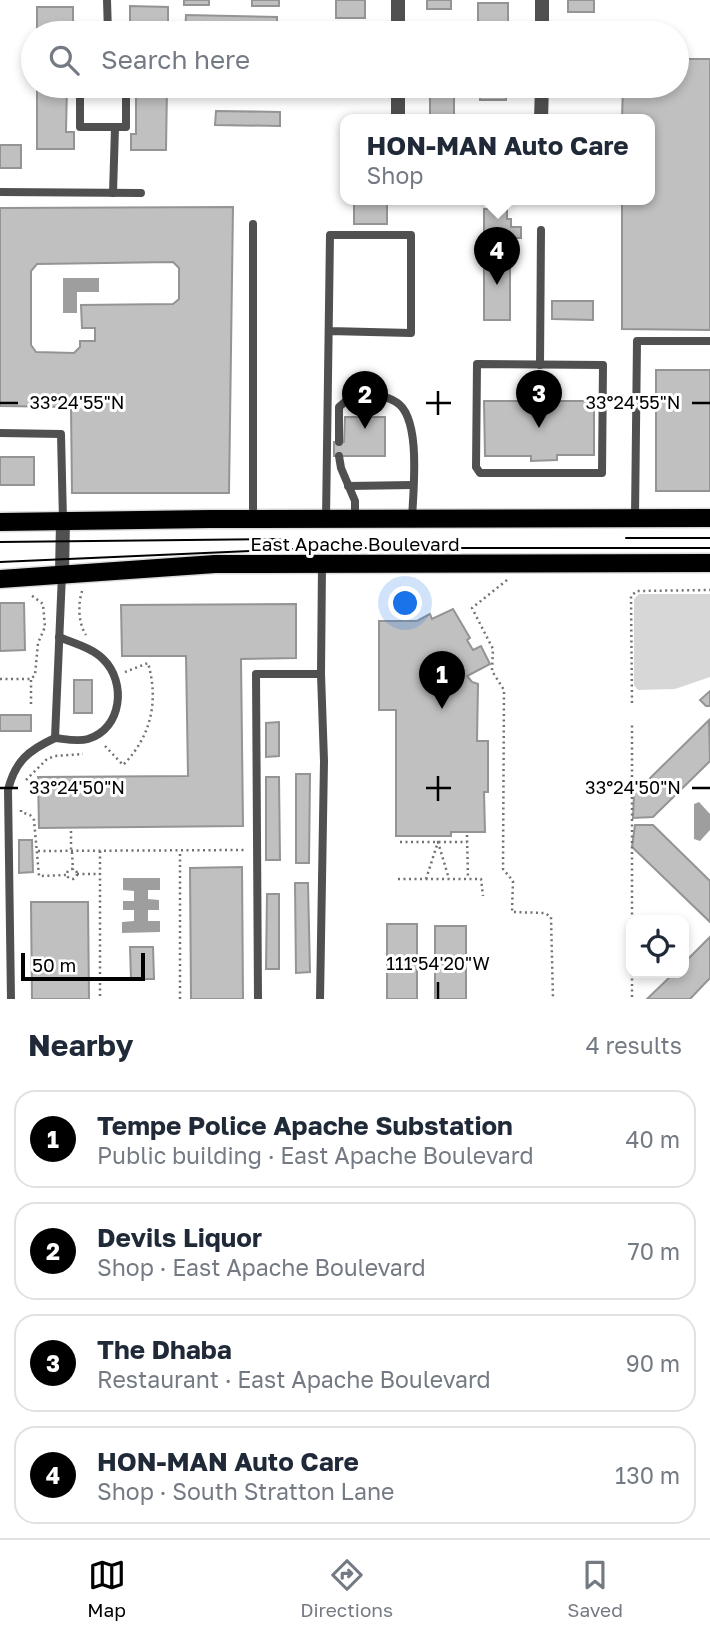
<!DOCTYPE html>
<meta charset="utf-8">
<style>
body{margin:0;font-family:"Golos Text",sans-serif;background:#f6f6f7;color:#1f2937}
.controls{position:absolute;right:21px;bottom:21px;display:grid;overflow:hidden;border-radius:14px;box-shadow:0 4px 10px #0003}
.controls button{width:63px;height:63px;display:grid;place-items:center;padding:0;border:0;border-bottom:2px solid #e0e1e3;background:#fff;color:#1f2937;font:35px sans-serif}
.scale{position:absolute;left:21px;bottom:18px;width:124px;box-sizing:border-box;padding-left:7px;border:4px solid #000;border-top:0;font-size:19px;line-height:24px;white-space:nowrap;color:#000;-webkit-text-stroke:5px #fff;paint-order:stroke}
.you{position:absolute;left:406px;top:604px;width:24px;height:24px;margin:-18px;border:5px solid #fff;border-radius:50%;background:#1a73e8;box-shadow:0 0 0 10px #1a73e833}
.badge{display:grid;place-items:center;width:46px;height:46px;border-radius:50%;background:#000;color:#fff;font-size:23px;font-weight:700}
.pin{position:absolute;translate:-50% -58px;filter:drop-shadow(0 2px 4px #0008)}
.pin::after{content:'';position:absolute;top:37px;width:24px;height:21px;background:inherit;clip-path:polygon(0 0,100% 0,50% 100%)}
.popup{position:absolute;left:340px;top:114px;width:315px;height:91px;box-sizing:border-box;display:grid;place-content:center;border-radius:14px;background:#fff;filter:drop-shadow(0 2px 5px #0005);font-size:23px;white-space:nowrap;color:#747a83}
.popup b{font-size:26px;color:#1f2937}
.popup::after{content:'';position:absolute;left:50%;top:100%;margin-left:-14px;border:14px solid transparent;border-top-color:#fff}
.list{margin:0;padding:0;list-style:none}
h2{display:flex;justify-content:space-between;align-items:center;height:91px;margin:0;padding:0 28px;font-size:30px}
h2 small{font-size:23px;font-weight:400;color:#747a83}
.list li{display:grid;grid-template-columns:46px 1fr auto;gap:21px;align-items:center;box-sizing:border-box;height:98px;margin:0 14px 14px;padding:0 14px;border:2px solid #e0e1e3;border-radius:21px}
.list b{display:block;font-size:26px;white-space:nowrap}
.list p{margin:0;font-size:23px;white-space:nowrap;color:#747a83}
.list em{font-size:23px;font-style:normal;color:#747a83}
.icon{flex:none;width:38px;height:38px;fill:none;stroke:currentColor;stroke-width:2;stroke-linecap:round;stroke-linejoin:round}
.map{position:relative;flex:none;width:710px;height:999px;overflow:hidden}
.search{position:absolute;background:#fff;box-shadow:0 4px 10px #0003;left:21px;right:21px;top:21px;height:77px;display:flex;align-items:center;gap:18px;box-sizing:border-box;padding:0 24px;border-radius:38px;color:#747a83;font-size:26px}
.sheet{height:539px;background:#fff}
nav{display:flex;justify-content:space-around;align-items:center;box-sizing:border-box;height:98px;border-top:2px solid #e0e1e3;background:#fff;font-size:19px;color:#747a83}
nav a{display:grid;justify-items:center;gap:4px}
nav .on{color:#000}
.map>svg:first-child{display:block}
.green{fill:#d7d7d7}
.water{fill:#9e9e9e}
.building{fill:#c0c0c0;stroke:#949494;stroke-width:2;fill-rule:evenodd}
.lines{fill:none;stroke-linecap:round;stroke-linejoin:round}
.primary-casing{stroke:#dbdbdb;stroke-width:21}
.path{stroke:#727272;stroke-width:2.5;stroke-dasharray:2 3.5;stroke-linecap:butt}
.service{stroke:#505050;stroke-width:8}
.minor{stroke:#505050;stroke-width:14}
.primary{stroke:#000;stroke-width:18}
.tram{stroke:#000;stroke-width:2}
.ticks{fill:none;stroke:#000;stroke-width:2.5}
.labels{text-anchor:middle;dominant-baseline:central;stroke-width:6;stroke-linejoin:round;paint-order:stroke}
.street-label{font-size:19px;fill:#000;stroke:#fff}
.ticks-label{font-size:18px;text-anchor:middle;fill:#000;stroke:#fff;stroke-width:6;stroke-linejoin:round;paint-order:stroke}
</style>
<div class="map">
<svg width="710" height="999" viewBox="0 0 710 999">
<rect width="100%" height="100%" fill="#fff"/>
<polygon class="green" points="639,594 710,594 710,677 675,689 638,690 634,685 634,599"/>
<g class="water">
<polygon points="63,278 99,278 99,292 77,292 77,313 63,313"/>
<polygon points="699,802 710,814 710,830 700,841 694,839 694,804"/>
<polygon points="123,878 160,878 160,890 148,890 148,899 159,900 159,910 148,910 148,921 160,921 160,932 122,933 122,922 134,921 134,910 123,910 123,901 134,901 134,891 123,890"/>
</g>
<g class="building">
<rect x="184" y="0" width="25" height="5"/>
<rect x="252" y="0" width="27" height="6"/>
<rect x="336" y="0" width="29" height="18"/>
<rect x="427" y="0" width="24" height="9"/>
<rect x="568" y="0" width="26" height="12"/>
<rect x="478" y="3" width="30" height="30"/>
<polygon points="130,6 168,7 168,33 137,33 137,24 130,24"/>
<polygon points="37,7 73,7 73,24 67,24 67,33 37,33"/>
<polygon points="186,15 277,17 277,33 185,33"/>
<polygon points="677,59 710,59 710,330 622,329 622,199 649,199 649,119 622,119 623,86 677,86"/>
<polygon points="37,86 67,86 66,132 74,132 74,149 37,149"/>
<polygon points="136,86 167,86 166,150 131,150 131,134 136,134"/>
<rect x="303" y="86" width="14" height="9"/>
<rect x="480" y="86" width="26" height="14"/>
<rect x="430" y="94" width="24" height="25"/>
<polygon points="216,111 280,112 280,126 215,125"/>
<polygon points="500,115 500,119 472,119 472,116"/>
<rect x="0" y="145" width="21" height="23"/>
<polygon points="364,199 387,199 387,224 354,224 354,204 364,204"/>
<path d="M233,207L229,493H72L71,407L0,406V208ZM173,262L179,268V299L173,304L81,305L82,328H95V341H80V347L74,353L36,352L31,345V271L37,264Z"/>
<polygon points="484,209 507,209 507,219 511,219 511,227 521,227 521,238 516,238 516,251 510,251 510,320 484,320"/>
<polygon points="552,301 593,301 593,320 552,319"/>
<rect x="656" y="370" width="54" height="121"/>
<polygon points="484,401 594,401 594,455 557,455 557,460 531,461 531,456 485,456"/>
<polygon points="345,417 385,417 385,456 334,456 334,442 344,442"/>
<rect x="0" y="457" width="34" height="28"/>
<polygon points="0,603 24,603 25,650 0,651"/>
<polygon points="296,604 296,658 241,659 243,826 39,828 38,777 188,776 186,656 122,656 121,605"/>
<polygon points="453,609 470,638 467,640 473,650 481,646 490,664 467,676 472,682 478,684 477,741 488,741 488,792 484,792 485,832 451,832 451,836 396,836 396,710 379,710 379,621 417,621 430,614 432,619"/>
<rect x="74" y="680" width="18" height="33"/>
<polygon points="710,691 710,706 706,706 700,700"/>
<rect x="0" y="715" width="31" height="16"/>
<polygon points="709,720 710,761 653,817 633,818 634,794"/>
<polygon points="279,722 279,756 266,757 266,723"/>
<polygon points="296,774 310,774 309,863 296,863"/>
<polygon points="266,777 279,777 280,860 266,860"/>
<polygon points="635,825 653,825 710,881 710,922 632,847"/>
<polygon points="19,840 32,840 33,872 19,873"/>
<polygon points="242,867 243,999 191,999 190,868"/>
<polygon points="295,883 308,883 310,972 296,973"/>
<polygon points="267,894 279,894 279,969 266,969"/>
<polygon points="31,902 88,902 89,999 32,999"/>
<rect x="387" y="924" width="30" height="75"/>
<rect x="435" y="926" width="31" height="73"/>
<polygon points="710,937 710,978 690,999 647,999 674,973 684,973 684,963"/>
<polygon points="130,947 153,947 154,979 131,979"/>
</g>
<g class="lines">
<g class="primary-casing">
<g id="primary">
<polyline points="0,522 210,519 710,518"/>
<polyline points="0,579 215,564 710,563"/>
</g>
</g>
<g class="path">
<polyline points="507,580 472,608 493,649 492,671 504,690 503,869 513,881 512,912 545,913 551,917 553,999"/>
<path d="M82,591C78,604 78,623 86,635"/>
<polyline points="0,679 31,679 35,675 38,643 45,627 43,604 31,595"/>
<polyline points="632,703 631,596 637,591 710,590"/>
<polyline points="31,704 31,679"/>
<path d="M105,746L123,765C151,737 159,701 148,663L125,672"/>
<polyline points="26,780 47,759 55,756 83,754"/>
<polyline points="21,810 21,812 30,815 34,820 39,876 67,875"/>
<polyline points="71,831 71,851"/>
<polyline points="467,835 468,879"/>
<polyline points="400,842 467,842"/>
<polyline points="38,851 245,850"/>
<polyline points="100,851 100,999"/>
<polyline points="72,852 73,870"/>
<circle cx="72" cy="874" r="5"/>
<polyline points="77,874 100,874"/>
<polyline points="398,879 481,879 483,896"/>
<polyline points="426,879 438,842 449,879"/>
<polyline points="632,920 632,722"/>
<polyline points="632,973 632,999"/>
<polyline points="180,999 180,852"/>
</g>
<g class="service">
<polyline points="107,0 108,33"/>
<polyline points="100,33 115,33"/>
<polyline points="80,86 80,127 126,127 126,86"/>
<polyline points="0,192 141,193"/>
<polyline points="113,193 115,128"/>
<polyline points="253,224 253,519"/>
<polygon points="477,364 603,365 602,473 480,473 476,467"/>
<polyline points="540,365 541,230"/>
<polyline points="0,433 61,434 63,521"/>
<path d="M339,442V407L353,395C367,395 384,394 396,402C422,417 413,492 412,519"/>
<polyline points="339,456 341,468 355,501 355,519"/>
<polyline points="348,486 413,485"/>
<polyline points="635,517 637,341 710,341"/>
<polyline points="326,519 330,235 411,235 411,333 329,331"/>
<path d="M55,738C65,739 78,742 88,739C122,729 127,682 103,659C92,648 73,643 59,637"/>
<path d="M11,999L8,790C15,761 29,750 55,738L62,574"/>
<polyline points="258,999 256,674 321,674"/>
<polyline points="320,999 324,761 321,674 322,565"/>
</g>
<g class="minor">
<polyline points="398,33 398,0"/>
<polyline points="542,33 542,0"/>
<polyline points="398,119 398,86"/>
<polyline points="541,119 542,86"/>
<polyline points="62,574 63,521"/>
</g>
<use href="#primary" class="primary"/>
<g class="tram">
<polyline points="626,538 710,538"/>
<polyline points="0,542 280,539"/>
<polyline points="0,562 318,548 710,548"/>
</g>
</g>
<path class="ticks" d="M438,391V415M0,403H18M426,403H451M692,403H710M438,776V801M0,788H18M426,788H451M692,788H710M438,982V999"/>
<g class="labels">
<g class="street-label">
<text x="355" y="543">East Apache Boulevard</text>
</g>
</g>
<g class="ticks-label">
<text x="77" y="409">33°24'55"N</text>
<text x="633" y="409">33°24'55"N</text>
<text x="77" y="794">33°24'50"N</text>
<text x="633" y="794">33°24'50"N</text>
<text x="438" y="970">111°54'20"W</text>
</g>
</svg>
<div class="controls">
<button><svg class="icon" aria-label="locate" viewBox="0 0 24 24"><circle cx="12" cy="12" r="6"/><path d="M12 2v4M12 18v4M2 12h4M18 12h4"/></svg></button>
</div>
<div class="scale">50 m</div>
<div class="you"></div>
<div class="pin badge" style="left:442px;top:709px">1</div>
<div class="pin badge" style="left:365px;top:429px">2</div>
<div class="pin badge" style="left:539px;top:428px">3</div>
<div class="pin badge" style="left:497px;top:285px">4</div>
<div class="popup"><b>HON-MAN Auto Care</b>Shop</div>
<div class="search"><svg class="icon" aria-label="search" viewBox="0 0 24 24"><circle cx="10" cy="10" r="6"/><path d="M15 15l6 6"/></svg>Search here</div>
</div>
<section class="sheet">
<h2>Nearby<small>4 results</small></h2>
<ul class="list">
<li><span class="badge">1</span><div><b>Tempe Police Apache Substation</b><p>Public building · East Apache Boulevard</p></div><em>40 m</em></li>
<li><span class="badge">2</span><div><b>Devils Liquor</b><p>Shop · East Apache Boulevard</p></div><em>70 m</em></li>
<li><span class="badge">3</span><div><b>The Dhaba</b><p>Restaurant · East Apache Boulevard</p></div><em>90 m</em></li>
<li><span class="badge">4</span><div><b>HON-MAN Auto Care</b><p>Shop · South Stratton Lane</p></div><em>130 m</em></li>
</ul>
</section>
<nav>
<a class="on"><svg class="icon" aria-label="map" viewBox="0 0 24 24"><path d="M3 6l6-2 6 2 6-2v14l-6 2-6-2-6 2zM9 4v14M15 6v14"/></svg>Map</a>
<a><svg class="icon" aria-label="directions" viewBox="0 0 24 24"><path d="M12 3l9 9-9 9-9-9zM9 14v-3h6M13 9l2 2-2 2"/></svg>Directions</a>
<a><svg class="icon" aria-label="saved" viewBox="0 0 24 24"><path d="M7 4h10v16l-5-4-5 4z"/></svg>Saved</a>
</nav>
